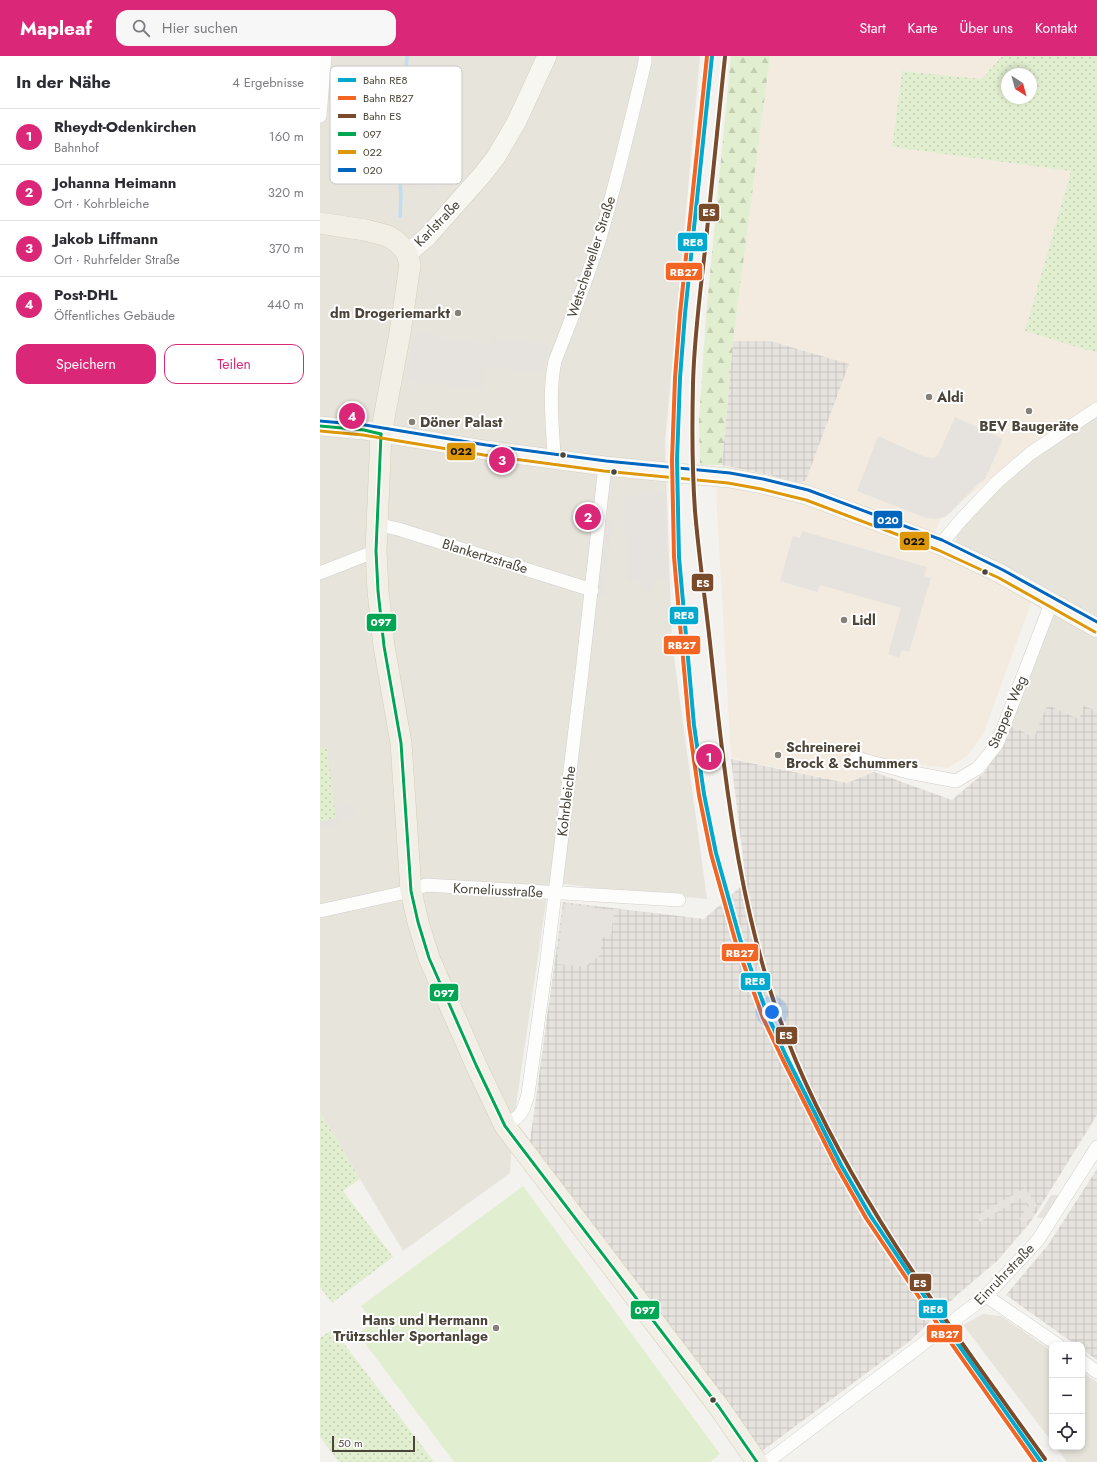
<!DOCTYPE html>
<html lang="de">
<meta charset="utf-8">
<style>
body{margin:0;font-family:Jost,sans-serif;background:#f7f7f7;color:#2b2b33}
.controls{position:absolute;right:12px;bottom:12px;display:grid;overflow:hidden;border-radius:8px;box-shadow:0 2px 6px #0003}
.controls button{width:36px;height:36px;display:grid;place-items:center;padding:0;border:0;border-bottom:1px solid #e1e1e2;background:#fff;color:#2b2b33;font:20px sans-serif}
.compass{position:absolute;left:681px;top:12px;width:36px;height:36px;border-radius:50%;background:#fff;box-shadow:0 2px 6px #0003;rotate:144deg}
.scale{position:absolute;left:12px;bottom:10px;width:83px;box-sizing:border-box;padding-left:4px;border:2px solid #4b4439;border-top:0;font-size:11px;line-height:14px;white-space:nowrap;color:#4b4439;-webkit-text-stroke:3px #fff;paint-order:stroke}
.you{position:absolute;left:452px;top:956px;width:14px;height:14px;margin:-10px;border:3px solid #fff;border-radius:50%;background:#1a73e8;box-shadow:0 0 0 6px #1a73e833}
.badge{display:grid;place-items:center;width:26px;height:26px;border-radius:50%;background:#db2777;color:#fff;font-size:13px;font-weight:700}
.pin{position:absolute;translate:-50% -50%;border:2px solid #fff;box-shadow:0 1px 4px #0006}
.list{margin:0;padding:0;list-style:none}
h2{display:flex;justify-content:space-between;align-items:center;height:52px;margin:0;padding:0 16px;font-size:17px}
h2 small{font-size:13px;font-weight:400;color:#7c7c81}
.list li{display:grid;grid-template-columns:26px 1fr auto;gap:12px;align-items:center;box-sizing:border-box;height:56px;padding:0 16px;border-top:1px solid #e1e1e2}
.list b{display:block;font-size:15px;white-space:nowrap}
.list p{margin:0;font-size:13px;white-space:nowrap;color:#7c7c81}
.list em{font-size:13px;font-style:normal;color:#7c7c81}
.actions{display:flex;gap:8px;padding:12px 16px}
.actions a{flex:1;padding:9px 0;border:1px solid #db2777;border-radius:12px;text-align:center;font-size:14px;color:#db2777}
.actions .main{background:#db2777;color:#fff}
.icon{flex:none;width:22px;height:22px;fill:none;stroke:currentColor;stroke-width:2;stroke-linecap:round;stroke-linejoin:round}
.map{position:relative;flex:none;width:777px;height:1406px;overflow:hidden}
header{display:flex;align-items:center;gap:24px;box-sizing:border-box;height:56px;padding:0 20px;background:#db2777;color:#fff}
header strong{font-size:19px}
nav{display:flex;gap:22px;margin-inline-start:auto;font-size:14px}
.search{width:280px;height:36px;background:#f7f7f7;display:flex;align-items:center;gap:10px;box-sizing:border-box;padding:0 14px;border-radius:12px;color:#7c7c81;font-size:15px}
main{display:flex}
aside{flex:1;background:#fff}
.map>svg:first-child{display:block}
.residential{fill:#e7e4dc}
.commercial{fill:#f3ebdf}
.industrial{fill:url(#industrial-grid)}
.green{fill:url(#green-dots);fill-rule:evenodd}
.forest{fill:url(#forest-firs)}
.pitch{fill:#e1eecf}
.parking{fill:#e6e3df}
.lines{fill:none;stroke-linecap:round;stroke-linejoin:round}
.stream{stroke:#c0ddf1;stroke-width:3.5}
.street-casing{stroke:#d2d0cb;stroke-width:14}
.secondary-casing{stroke:#d3cfc5;stroke-width:20}
.primary-casing{stroke:#d6cebb;stroke-width:22}
.street{stroke:#fdfdfc;stroke-width:13}
.secondary{stroke:#f7f6f1;stroke-width:19}
.primary{stroke:#f2efe6;stroke-width:21}
.bus-1-casing{stroke:#fff;stroke-width:6}
.bus-2-casing{stroke:#fff;stroke-width:6}
.bus-3-casing{stroke:#fff;stroke-width:6}
.bus-1{stroke:#00a651;stroke-width:3}
.bus-2{stroke:#dd9709;stroke-width:3}
.bus-3{stroke:#0065bd;stroke-width:3}
.rail-1-casing{stroke:#fff;stroke-width:7}
.rail-2-casing{stroke:#fff;stroke-width:7}
.rail-3-casing{stroke:#fff;stroke-width:7}
.rail-1{stroke:#00a9ce;stroke-width:4}
.rail-2{stroke:#f26522;stroke-width:4}
.rail-3{stroke:#7a4b2a;stroke-width:4}
.poi-dot{fill:#868178;stroke:#fff;stroke-width:1.5}
.bus-dot{fill:#4b4439;stroke:#fff;stroke-width:1.5}
.labels{text-anchor:middle;dominant-baseline:central;stroke-width:4;stroke-linejoin:round;paint-order:stroke}
.street-label{font-size:14px;fill:#4b4439;stroke:#fff}
.poi-label{font-size:14px;font-weight:bold;fill:#4b4439;stroke:#fff;text-anchor:start}
.key{fill:#fff;stroke:#c9c7c4;stroke-width:1}
.key-label{font-size:11px;fill:#4b4439}
.line-badge{stroke:#fff;stroke-width:1.5}
.badge-label{font-size:11px;text-anchor:middle;font-weight:bold;fill:#fff}
.pale-badge-label{font-size:11px;text-anchor:middle;font-weight:bold;fill:#111}
</style>
<header>
<strong>Mapleaf</strong>
<div class="search"><svg class="icon" aria-label="search" viewBox="0 0 24 24"><circle cx="10" cy="10" r="6"/><path d="M15 15l6 6"/></svg>Hier suchen</div>
<nav><a>Start</a><a>Karte</a><a>Über uns</a><a>Kontakt</a></nav>
</header>
<main>
<aside>
<h2>In der Nähe<small>4 Ergebnisse</small></h2>
<ul class="list">
<li><span class="badge">1</span><div><b>Rheydt-Odenkirchen</b><p>Bahnhof</p></div><em>160 m</em></li>
<li><span class="badge">2</span><div><b>Johanna Heimann</b><p>Ort · Kohrbleiche</p></div><em>320 m</em></li>
<li><span class="badge">3</span><div><b>Jakob Liffmann</b><p>Ort · Ruhrfelder Straße</p></div><em>370 m</em></li>
<li><span class="badge">4</span><div><b>Post-DHL</b><p>Öffentliches Gebäude</p></div><em>440 m</em></li>
</ul>
<div class="actions"><a class="main">Speichern</a><a>Teilen</a></div>
</aside>
<div class="map">
<svg width="777" height="1406" viewBox="0 0 777 1406">
<defs>
<pattern id="industrial-grid" width="8" height="8" patternUnits="userSpaceOnUse"><rect width="8" height="8" fill="#e6e2de"/><path d="M0 4h8M4 0v8" fill="none" stroke="#c7c3bf"/></pattern>
<pattern id="green-dots" width="8" height="8" patternUnits="userSpaceOnUse"><rect width="8" height="8" fill="#e1eecf"/><path d="M2 2h.1M6 6h.1" fill="none" stroke="#c3cdb2" stroke-width="1.8" stroke-linecap="round"/></pattern>
<pattern id="forest-firs" width="22" height="20" patternUnits="userSpaceOnUse"><rect width="22" height="20" fill="#e1eecf"/><path d="M5 1l3.5 6h-7zM16 11l3.5 6h-7z" fill="#c3cdb2"/></pattern>
</defs>
<rect width="100%" height="100%" fill="#f4f2ee"/>
<g class="residential">
<polygon points="0,0 380,0 345,387 352,586 387,843 305,836 229,826 193,1070 190,1117 83,1195 0,1056"/>
<polygon points="777,353 777,656 764,649 759,663 714,682 691,669 734,537 636,488 638,459"/>
<polygon points="663,1258 681,1260 732,1295 732,1386 643,1269"/>
<polygon points="762,1316 777,1326 777,1406 747,1406 736,1391 762,1391"/>
</g>
<polygon class="commercial" points="450,0 682,0 662,23 582,15 572,91 751,115 706,274 777,297 777,351 707,393 621,462 609,490 713,542 663,679 647,700 628,712 574,706 528,727 411,702 396,436 402,409 450,419 480,427 529,308 450,285 413,285"/>
<g class="industrial">
<polygon points="413,285 450,285 529,308 486,424 480,427 450,419 402,409"/>
<polygon points="727,649 759,663 764,649 777,656 777,1059 710,1167 677,1205 636,1240 591,1284 442,1395 210,1085 243,846 384,863 426,826 411,703 527,727 554,716 632,744 666,715 691,669 714,682"/>
<polygon points="777,1113 777,1304 762,1293 762,1289 756,1289 686,1239 728,1189"/>
</g>
<g class="green">
<path d="M682,0H777V297L705,275L751,115L572,91L582,15L662,23ZM687,18H711V42H687Z"/>
<polygon points="7,691 16,762 0,765 0,692"/>
<polygon points="0,1056 40,1123 23,1135 73,1201 12,1247 0,1231"/>
<polygon points="13,1273 114,1406 19,1406 0,1381 0,1282"/>
</g>
<polygon class="forest" points="411,0 450,0 413,285 402,409 380,409 379,365 386,259"/>
<polygon class="pitch" points="203,1130 400,1398 390,1406 134,1406 38,1278 53,1266 41,1250"/>
<g class="parking">
<polygon points="85,103 137,114 135,126 130,131 117,130 116,135 80,130"/>
<polygon points="96,276 170,290 172,281 230,289 222,317 167,311 163,333 85,325"/>
<polygon points="635,361 683,383 665,423 657,429 632,455 625,461 616,463 606,462 537,435 558,380 605,401 614,402 618,399"/>
<polygon points="345,438 349,523 333,524 334,534 321,535 321,525 307,525 303,440"/>
<polygon points="284,465 292,465 285,540 276,539"/>
<polygon points="482,475 607,511 604,520 611,522 589,596 582,594 579,602 568,598 581,552 500,529 497,536 460,525 473,480 480,482"/>
<polygon points="32,749 34,759 20,763 19,771 0,775 0,766 17,762 16,752"/>
<polygon points="244,848 294,854 291,882 282,881 280,899 265,911 237,908"/>
<polygon points="705,1132 717,1149 706,1168 699,1163 709,1149 701,1142 660,1166 656,1160"/>
<polygon points="731,1139 742,1139 726,1162 717,1162"/>
</g>
<g class="lines">
<polyline class="stream" points="80,160 81,141 79,113 87,0"/>
<g class="street-casing">
<g id="street">
<polyline points="0,60 5,0"/>
<path d="M234,403C233,371 228,337 235,305C251,264 267,224 280,182C297,124 311,65 325,6V0"/>
<polyline points="56,468 78,473 272,534"/>
<polyline points="620,489 641,464 677,426 711,397 777,353"/>
<polyline points="0,517 56,495"/>
<polyline points="536,702 588,716 636,725 658,712 677,688 732,545"/>
<polyline points="0,855 91,835 106,829 359,844"/>
<path d="M185,1070C202,1059 203,1057 208,1038L227,903L262,616L285,410"/>
<polyline points="666,1240 738,1289"/>
<polyline points="762,1305 777,1316"/>
<polyline points="447,1406 666,1240 718,1184 777,1091"/>
</g>
</g>
<g class="secondary-casing">
<g id="secondary">
<polyline points="87,198 107,181 162,119 176,101 196,67 227,0"/>
<polyline points="0,370 44,374 165,394 285,410 409,422 442,428 487,439 620,489 681,518 777,572"/>
</g>
</g>
<g class="primary-casing">
<polyline id="primary" points="0,167 45,174 68,180 76,185 84,193 87,198 90,209 80,277 61,378 56,495 58,535 64,590 81,687 91,835 98,866 109,902 156,1009 185,1070 399,1351 437,1406"/>
</g>
<use href="#street" class="street"/>
<use href="#secondary" class="secondary"/>
<use href="#primary" class="primary"/>
<g class="bus-1-casing">
<g id="bus-1">
<polyline points="0,370 44,374 61,378"/>
<polyline points="61,378 56,495 58,535 64,590 81,687 91,835 98,866 109,902 156,1009 185,1070 399,1351 437,1406"/>
</g>
</g>
<g class="bus-2-casing">
<polyline id="bus-2" points="0,375 43,379 164,399 284,415 408,427 441,433 486,444 618,494 679,522 775,576"/>
</g>
<g class="bus-3-casing">
<polyline id="bus-3" points="0,365 45,369 166,389 286,405 410,417 443,423 488,434 622,484 683,514 777,566"/>
</g>
<use href="#bus-1" class="bus-1"/>
<use href="#bus-2" class="bus-2"/>
<use href="#bus-3" class="bus-3"/>
<g class="rail-1-casing">
<polyline id="rail-1" points="392,0 365,258 360,322 357,404 359,501 374,669 384,738 396,797 420,883 448,960 466,1000 521,1109 550,1159 609,1247 721,1406"/>
</g>
<g class="rail-2-casing">
<polyline id="rail-2" points="387,0 360,258 355,322 352,404 354,501 369,669 379,739 391,798 415,884 443,962 462,1002 517,1111 546,1162 605,1250 715,1406"/>
</g>
<g class="rail-3-casing">
<path id="rail-3" d="M405,1C398,65 392,129 385,194C380,238 374,283 373,328C372,370 372,413 375,455C379,502 386,549 391,596C406,734 421,875 476,1005C537,1149 634,1276 725,1403"/>
</g>
<use href="#rail-1" class="rail-1"/>
<use href="#rail-2" class="rail-2"/>
<use href="#rail-3" class="rail-3"/>
</g>
<g class="poi-dot">
<circle cx="138" cy="257" r="4"/>
<circle cx="609" cy="341" r="4"/>
<circle cx="709" cy="355" r="4"/>
<circle cx="92" cy="366" r="4"/>
<circle cx="524" cy="564" r="4"/>
<circle cx="458" cy="699" r="4"/>
<circle cx="176" cy="1272" r="4"/>
</g>
<g class="bus-dot">
<circle cx="243" cy="399" r="3.5"/>
<circle cx="294" cy="416" r="3.5"/>
<circle cx="665" cy="516" r="3.5"/>
<circle cx="393" cy="1344" r="3.5"/>
</g>
<g class="labels">
<g class="street-label">
<text transform="translate(117 167) rotate(-46)">Karlstraße</text>
<text transform="translate(271 201) rotate(-72)">Wetscheweller Straße</text>
<text transform="translate(165 500) rotate(17)">Blankertzstraße</text>
<text transform="translate(687 656) rotate(-67)">Stapper Weg</text>
<text transform="translate(246 745) rotate(-83)">Kohrbleiche</text>
<text transform="translate(178 834) rotate(3)">Korneliusstraße</text>
<text transform="translate(684 1218) rotate(-46)">Einruhrstraße</text>
</g>
<g class="poi-label">
<text x="130" y="257" text-anchor="end">dm Drogeriemarkt</text>
<text x="617" y="341">Aldi</text>
<text x="100" y="366">Döner Palast</text>
<text x="709" y="370" text-anchor="middle">BEV Baugeräte</text>
<text x="532" y="564">Lidl</text>
<text x="466" y="691">Schreinerei<tspan x="466" dy="16">Brock &amp; Schummers</tspan></text>
<text x="168" y="1264" text-anchor="end">Hans und Hermann<tspan x="168" dy="16">Trützschler Sportanlage</tspan></text>
</g>
</g>
<rect x="10" y="10" width="132" height="118" rx="6" class="key"/>
<rect x="18" y="22" width="18" height="4" fill="#00a9ce"/>
<rect x="18" y="40" width="18" height="4" fill="#f26522"/>
<rect x="18" y="58" width="18" height="4" fill="#7a4b2a"/>
<rect x="18" y="76" width="18" height="4" fill="#00a651"/>
<rect x="18" y="94" width="18" height="4" fill="#dd9709"/>
<rect x="18" y="112" width="18" height="4" fill="#0065bd"/>
<g class="key-label">
<text x="43" y="28">Bahn RE8</text>
<text x="43" y="46">Bahn RB27</text>
<text x="43" y="64">Bahn ES</text>
<text x="43" y="82">097</text>
<text x="43" y="100">022</text>
<text x="43" y="118">020</text>
</g>
<g class="line-badge">
<rect x="378" y="147" width="22" height="19" rx="4" fill="#7a4b2a"/>
<rect x="357" y="176" width="31" height="20" rx="4" fill="#00a9ce"/>
<rect x="345" y="206" width="38" height="19" rx="4" fill="#f26522"/>
<rect x="126" y="386" width="30" height="19" rx="4" fill="#dd9709"/>
<rect x="553" y="454" width="30" height="19" rx="4" fill="#0065bd"/>
<rect x="579" y="475" width="31" height="20" rx="4" fill="#dd9709"/>
<rect x="371" y="517" width="23" height="19" rx="4" fill="#7a4b2a"/>
<rect x="349" y="550" width="30" height="19" rx="4" fill="#00a9ce"/>
<rect x="46" y="557" width="31" height="19" rx="4" fill="#00a651"/>
<rect x="343" y="579" width="38" height="20" rx="4" fill="#f26522"/>
<rect x="401" y="887" width="38" height="19" rx="4" fill="#f26522"/>
<rect x="420" y="916" width="31" height="19" rx="4" fill="#00a9ce"/>
<rect x="109" y="927" width="30" height="19" rx="4" fill="#00a651"/>
<rect x="455" y="970" width="23" height="19" rx="4" fill="#7a4b2a"/>
<rect x="589" y="1217" width="23" height="19" rx="4" fill="#7a4b2a"/>
<rect x="598" y="1243" width="30" height="20" rx="4" fill="#00a9ce"/>
<rect x="310" y="1244" width="30" height="20" rx="4" fill="#00a651"/>
<rect x="606" y="1268" width="37" height="19" rx="4" fill="#f26522"/>
</g>
<g class="badge-label">
<text x="389" y="160">ES</text>
<text x="373" y="190">RE8</text>
<text x="364" y="220">RB27</text>
<text x="568" y="468">020</text>
<text x="383" y="531">ES</text>
<text x="364" y="563">RE8</text>
<text x="61" y="570">097</text>
<text x="362" y="593">RB27</text>
<text x="420" y="901">RB27</text>
<text x="435" y="929">RE8</text>
<text x="124" y="941">097</text>
<text x="466" y="983">ES</text>
<text x="600" y="1231">ES</text>
<text x="613" y="1257">RE8</text>
<text x="325" y="1258">097</text>
<text x="625" y="1282">RB27</text>
</g>
<g class="pale-badge-label">
<text x="141" y="399">022</text>
<text x="594" y="489">022</text>
</g>
</svg>
<div class="controls">
<button>+</button>
<button>−</button>
<button><svg class="icon" aria-label="locate" viewBox="0 0 24 24"><circle cx="12" cy="12" r="6"/><path d="M12 2v4M12 18v4M2 12h4M18 12h4"/></svg></button>
</div>
<svg class="compass" viewBox="-18 -18 36 36"><path d="M0-13l5 13h-10z" fill="#e53935"/><path d="M0 13l5-13h-10z" fill="#7c7c81"/></svg>
<div class="scale">50 m</div>
<div class="you"></div>
<div class="pin badge" style="left:389px;top:701px">1</div>
<div class="pin badge" style="left:268px;top:461px">2</div>
<div class="pin badge" style="left:182px;top:404px">3</div>
<div class="pin badge" style="left:32px;top:360px">4</div>
</div>
</main>
